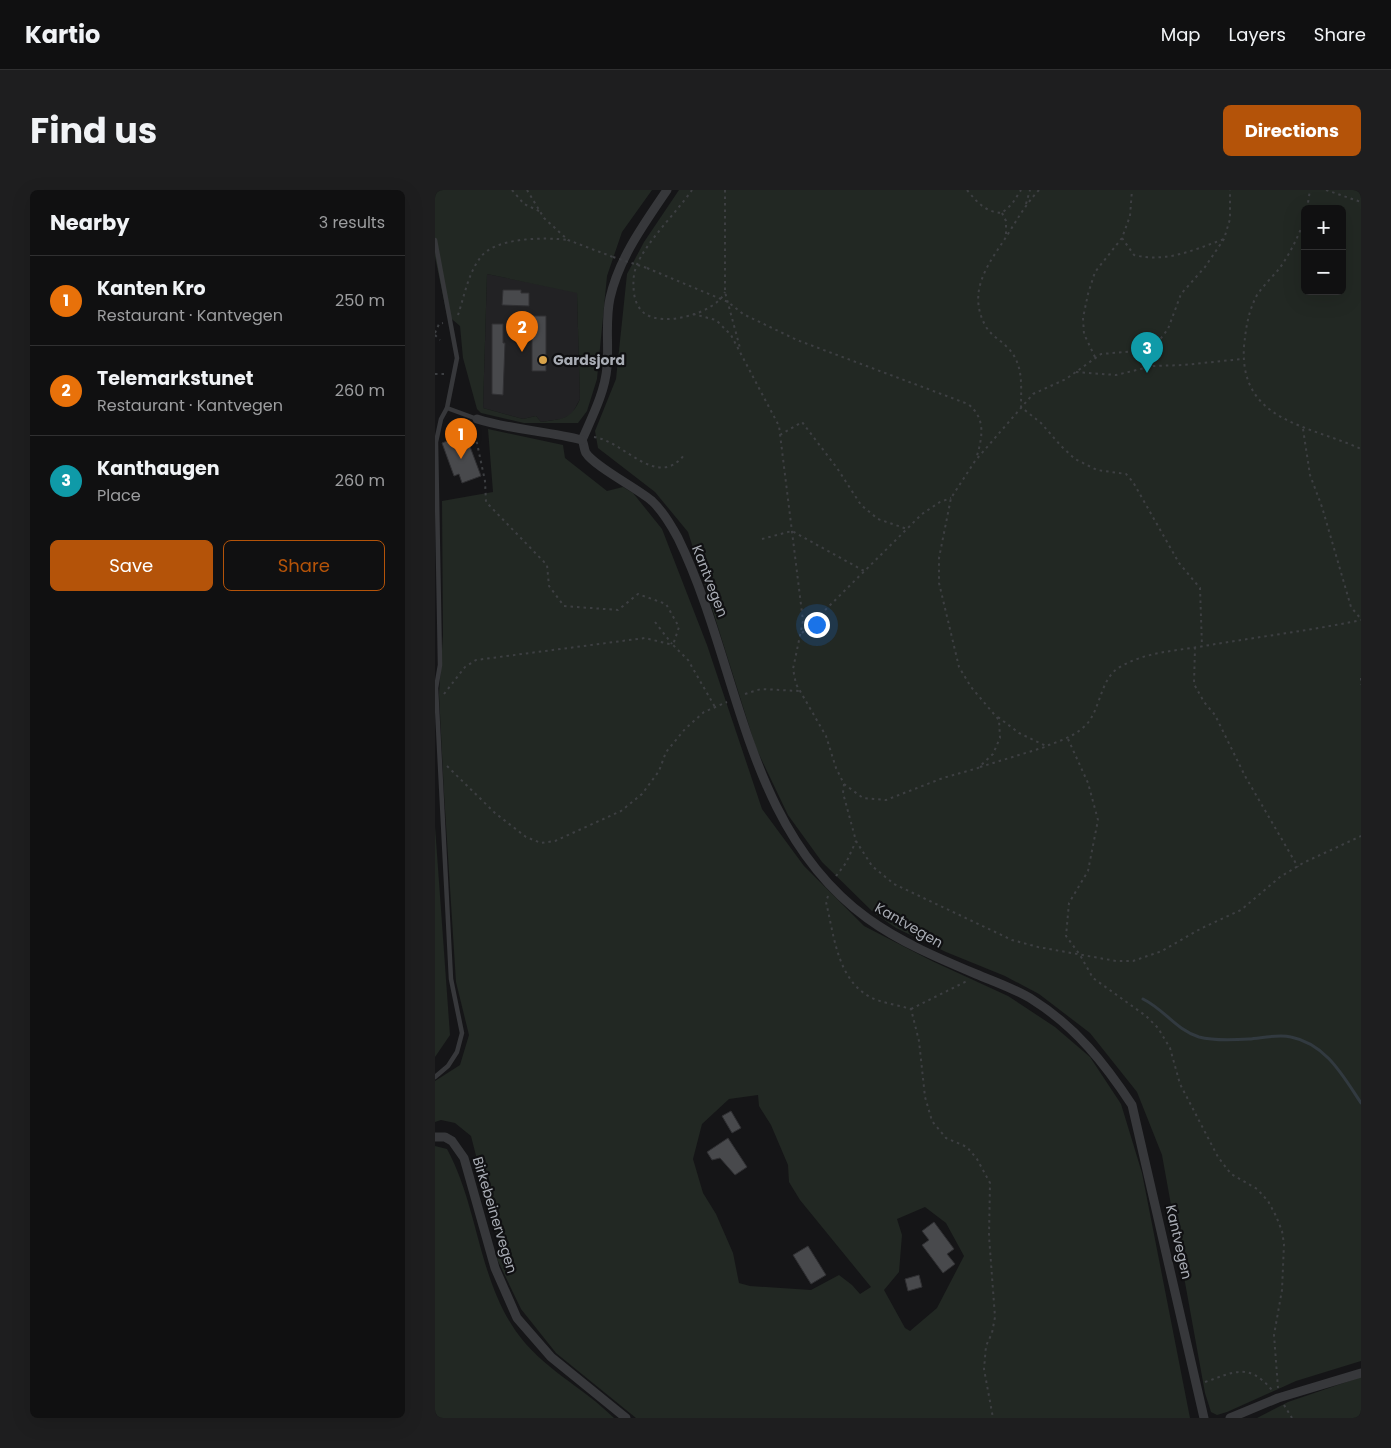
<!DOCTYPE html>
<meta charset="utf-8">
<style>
body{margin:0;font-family:Poppins,sans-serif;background:#1e1e1f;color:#f1f3f6}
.controls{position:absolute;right:15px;top:15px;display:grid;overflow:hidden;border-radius:8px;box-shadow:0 5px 20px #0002}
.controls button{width:45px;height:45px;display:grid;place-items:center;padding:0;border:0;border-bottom:1px solid #303031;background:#101011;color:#f1f3f6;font:25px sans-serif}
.you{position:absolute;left:381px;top:434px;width:18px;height:18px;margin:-12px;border:4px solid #fff;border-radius:50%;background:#1a73e8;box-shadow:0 0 0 8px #1a73e833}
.badge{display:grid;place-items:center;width:32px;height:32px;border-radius:50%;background:#b45309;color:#fff;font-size:16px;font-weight:700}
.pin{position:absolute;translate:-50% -41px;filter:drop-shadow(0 1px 2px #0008)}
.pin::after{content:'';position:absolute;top:26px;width:18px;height:15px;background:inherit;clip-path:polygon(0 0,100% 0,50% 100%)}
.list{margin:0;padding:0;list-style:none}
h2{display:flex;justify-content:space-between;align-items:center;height:65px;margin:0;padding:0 20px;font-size:21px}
h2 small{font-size:16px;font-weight:400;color:#9c9d9f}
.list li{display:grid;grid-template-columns:32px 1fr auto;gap:15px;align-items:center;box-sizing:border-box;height:90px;padding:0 20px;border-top:1px solid #303031}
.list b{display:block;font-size:19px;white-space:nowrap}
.list p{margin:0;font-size:16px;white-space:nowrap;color:#9c9d9f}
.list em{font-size:16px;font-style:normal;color:#9c9d9f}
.actions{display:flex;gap:10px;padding:15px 20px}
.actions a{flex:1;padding:11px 0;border:1px solid #b45309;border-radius:8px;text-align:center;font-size:18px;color:#b45309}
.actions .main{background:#b45309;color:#fff}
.map{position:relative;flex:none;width:926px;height:1228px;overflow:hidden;border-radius:8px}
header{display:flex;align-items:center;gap:30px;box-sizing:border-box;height:70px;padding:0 25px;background:#101011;border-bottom:1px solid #303031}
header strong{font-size:24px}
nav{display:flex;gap:28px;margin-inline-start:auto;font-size:18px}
.intro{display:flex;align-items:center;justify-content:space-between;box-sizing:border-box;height:120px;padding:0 30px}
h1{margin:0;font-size:35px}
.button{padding:12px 22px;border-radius:8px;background:#b45309;color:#fff;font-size:18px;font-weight:700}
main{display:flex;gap:30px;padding:0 30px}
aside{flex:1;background:#101011;border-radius:8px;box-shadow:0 5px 20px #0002}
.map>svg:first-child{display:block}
.built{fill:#222224}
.green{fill:#222823;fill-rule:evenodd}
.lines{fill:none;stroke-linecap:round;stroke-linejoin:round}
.stream{stroke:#323a40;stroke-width:3}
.building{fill:#48494c;stroke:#303033}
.path{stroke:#3d3f42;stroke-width:2;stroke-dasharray:2.5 4;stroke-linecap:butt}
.service{stroke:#37383b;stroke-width:4.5}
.minor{stroke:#37383b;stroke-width:9}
.path-bridge{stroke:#3d3f42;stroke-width:2;stroke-dasharray:2.5 4;stroke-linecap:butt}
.poi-dot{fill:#daa44a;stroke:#101012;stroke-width:2}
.labels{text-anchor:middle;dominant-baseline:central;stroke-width:4.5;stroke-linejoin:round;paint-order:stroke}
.poi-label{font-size:14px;font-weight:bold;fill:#a9adb5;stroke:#101012;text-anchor:start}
.street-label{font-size:14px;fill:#a9adb5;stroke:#101012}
</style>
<header>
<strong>Kartio</strong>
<nav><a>Map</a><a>Layers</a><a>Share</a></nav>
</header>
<div class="intro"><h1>Find us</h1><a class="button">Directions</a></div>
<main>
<aside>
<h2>Nearby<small>3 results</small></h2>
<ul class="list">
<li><span class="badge" style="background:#e8710a">1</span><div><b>Kanten Kro</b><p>Restaurant · Kantvegen</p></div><em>250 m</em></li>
<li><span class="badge" style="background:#e8710a">2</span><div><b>Telemarkstunet</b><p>Restaurant · Kantvegen</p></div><em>260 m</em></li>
<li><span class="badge" style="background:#0f9aa8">3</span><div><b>Kanthaugen</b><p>Place</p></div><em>260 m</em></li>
</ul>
<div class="actions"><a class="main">Save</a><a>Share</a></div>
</aside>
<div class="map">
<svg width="926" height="1228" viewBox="0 0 926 1228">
<rect width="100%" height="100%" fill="#151517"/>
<polygon class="built" points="52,84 142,102 145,209 137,224 127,229 106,232 101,226 88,229 48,218"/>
<g class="green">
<path d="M0,0H217L187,42L172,86L162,189L152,221L143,233H89L46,223L42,219L28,168L25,136L12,125L0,67ZM52,84L142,103L145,209C136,230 127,229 106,232L101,226L88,229L48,218Z"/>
<path d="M244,0H926V1171L861,1191L792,1222L782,1225L776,1222L770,1203L727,965L702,902L655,843L604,804L570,786L511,762L461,738L439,723L387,672L353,625L321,558L253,342L220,302L163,258L160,241L181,189L192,84L209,52ZM870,19H907V101H870Z"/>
<path d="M53,239L128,255L130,268L172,301L188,297L198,303L227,339L272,455L327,619L369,676L429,736L497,771L573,806L620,837L655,867L686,914L707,983L755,1228H201L121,1163L86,1119L62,1069L65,1060L36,946L20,933L6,930L0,932V891L25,875L34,845L21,792L9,603L4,504L8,445L7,311L58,302ZM323,905L324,916L336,935L353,975L354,992L365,1010L436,1097L425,1104L417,1095L404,1085L376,1100L315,1096L304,1093L298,1063L281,1024L268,1003L258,969L267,934L294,909ZM490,1017L511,1033L529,1066L502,1118L475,1141L470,1138L449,1100L464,1082L467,1045L462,1029Z"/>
<polygon points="0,636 15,845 0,867"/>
<path d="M0,956L12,959C43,1016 43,1086 80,1140C107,1179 147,1196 179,1228H0Z"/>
<polygon points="926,1187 926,1228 822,1228 853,1212"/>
</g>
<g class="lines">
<path class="stream" d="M708,809C730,820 740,839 764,847C779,851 799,850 814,849C827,848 843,844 856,847C891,854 908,886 926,913"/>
</g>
<g class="building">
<polygon points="68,100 86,100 86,103 94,103 94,116 67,115"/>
<polygon points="93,126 111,126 111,181 97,181 97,139 93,139"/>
<polygon points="57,134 68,134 68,153 70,153 68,205 57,204"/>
<polygon points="28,238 46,286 27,293 24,284 19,286 7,253 17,249 15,243"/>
<polygon points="296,921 306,938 297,943 287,926"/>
<polygon points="293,948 312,977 300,985 285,968 277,970 272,962"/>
<polygon points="499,1032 519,1059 512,1064 520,1074 508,1083 487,1055 494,1050 487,1041"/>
<polygon points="373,1056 391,1085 376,1094 358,1065"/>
<polygon points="484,1085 487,1097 473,1101 470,1089"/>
</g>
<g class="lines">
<g class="path">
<polyline points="77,0 89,14 104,21"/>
<polyline points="92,0 109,28 133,50 178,67"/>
<path d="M257,0C242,22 210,53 201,77C198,86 198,94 199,103C200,111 203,118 209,123C228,138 281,123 290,102"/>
<polyline points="290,0 290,102 305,158"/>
<path d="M532,0C542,12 550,22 567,23L577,14L586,0"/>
<path d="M604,0C591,14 583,28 573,44C556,71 531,99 550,135C555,145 564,149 571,156C589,173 586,194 586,217L606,233L626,256L640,269L662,280L691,284L698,292L744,373L765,398L767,456"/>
<polyline points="891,0 926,12"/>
<polyline points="591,14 595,0"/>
<polyline points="872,19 875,0"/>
<polyline points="567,23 571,31 571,47"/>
<path d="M870,28C864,45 855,64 844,79C837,87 828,96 822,105C813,122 811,138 809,156C804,232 874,235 926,259"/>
<path d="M687,48L699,65C731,73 759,60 789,49"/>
<path d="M212,78L293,112L308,124L362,150L533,214C552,229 547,249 541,269"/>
<polyline points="258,124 281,130 296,145 344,236 368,431 358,479 361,494 391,546 401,578 409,594 428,608 451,610 508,588 543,578 558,564 565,548 564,530 536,497 524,477 504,393 504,368 516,308 540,271 598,204 631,189 666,164 703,161 711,159 723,152 733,139 746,104 770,77 789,49 795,29 795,0"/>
<path d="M23,125C29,107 33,84 45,68C59,47 111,47 133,50"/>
<polyline points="0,143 4,134 8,133"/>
<polyline points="0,145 5,150"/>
<polyline points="660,167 649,144 648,128 653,104 660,82 687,48 695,26 697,0"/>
<polyline points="641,182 681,185 718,176 749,175 807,169"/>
<polyline points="0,184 12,184"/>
<polyline points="39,239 50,291 51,312 112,375 114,396 129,416 183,420 203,404 231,414 244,437 238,455"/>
<polyline points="868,239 875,285 887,317 916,417 926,429"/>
<polyline points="345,245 367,232 402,278 426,315 443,329 472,339"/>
<path d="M159,247C189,251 222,300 249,265"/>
<polyline points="327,349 357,341 431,382"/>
<polyline points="220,432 237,454"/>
<polyline points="367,443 487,324 505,312 516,308"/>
<polyline points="760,457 759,494 769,512 780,525 810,586 863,677"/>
<polyline points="926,488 926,495"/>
<polyline points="9,504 30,477 41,470 210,448 238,455 253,470 280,517"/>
<polyline points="310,504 326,499 364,501"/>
<path d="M563,527L584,543L611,556C625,551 640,546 651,535C666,519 665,488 685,477C710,462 740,461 769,456C821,447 874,441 926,430"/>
<polyline points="633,549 653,593 663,630 653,681 634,713 631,746 645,765 658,788 711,826 723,838 735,858 745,894 783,967 796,984 822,999 833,1011 841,1026 847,1041 849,1054 847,1100 839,1145 843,1198"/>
<polyline points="12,576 60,623 91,647 106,653 120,651 186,621 207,604 224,581 231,562 250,539 269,522 292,512"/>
<polyline points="545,577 610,557"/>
<polyline points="409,594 408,603 421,651 437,676 459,694 577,750 603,757 681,771 698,771 727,761 767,738 806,720 845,687 868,673 926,646"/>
<polyline points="401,686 411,673 421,651"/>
<path d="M393,706L391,712C399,745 402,789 435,807C447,813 463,815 476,819L484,851L490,907L497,931L511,948L532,957L542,969L555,993L554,1046L560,1127L557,1143L551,1156L549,1179L558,1228"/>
<polyline points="476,819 532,791"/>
<path d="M770,1192C800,1182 813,1172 837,1200"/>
<polyline points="849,1215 857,1228"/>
</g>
<g class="service">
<polyline points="0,50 22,168 12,218 42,229"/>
<polyline points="0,887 13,876 22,862 27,843 16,789 1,498 5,475 1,252 6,229 12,218"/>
</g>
<g class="minor">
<path d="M232,0C209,34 184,68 175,108C170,131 174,154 172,177C170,202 157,227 147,250C149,253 149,260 151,263C160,277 202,298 217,311C228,321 236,335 243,348C305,475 309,638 432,728C465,752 503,768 541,784C560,792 581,799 598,810C641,837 670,874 697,915L769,1228"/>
<path d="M42,229C77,240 112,241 147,250"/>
<polyline points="0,947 10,947 17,951 29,968 60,1078 82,1128 116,1167 191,1228"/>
<polyline points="795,1228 843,1208 926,1183"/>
</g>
<polyline class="path-bridge" points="178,67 212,78"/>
</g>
<circle class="poi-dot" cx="108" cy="170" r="5"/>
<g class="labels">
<g class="poi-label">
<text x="118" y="170">Gardsjord</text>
</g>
<g class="street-label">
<text transform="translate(275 391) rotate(69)">Kantvegen</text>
<text transform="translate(474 735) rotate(30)">Kantvegen</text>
<text transform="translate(60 1025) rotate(73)">Birkebeinervegen</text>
<text transform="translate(744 1052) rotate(77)">Kantvegen</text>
</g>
</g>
</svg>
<div class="controls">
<button>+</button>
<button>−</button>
</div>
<div class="you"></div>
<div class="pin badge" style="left:26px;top:269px;background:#e8710a">1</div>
<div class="pin badge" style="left:87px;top:162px;background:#e8710a">2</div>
<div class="pin badge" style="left:712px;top:183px;background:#0f9aa8">3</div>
</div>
</main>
